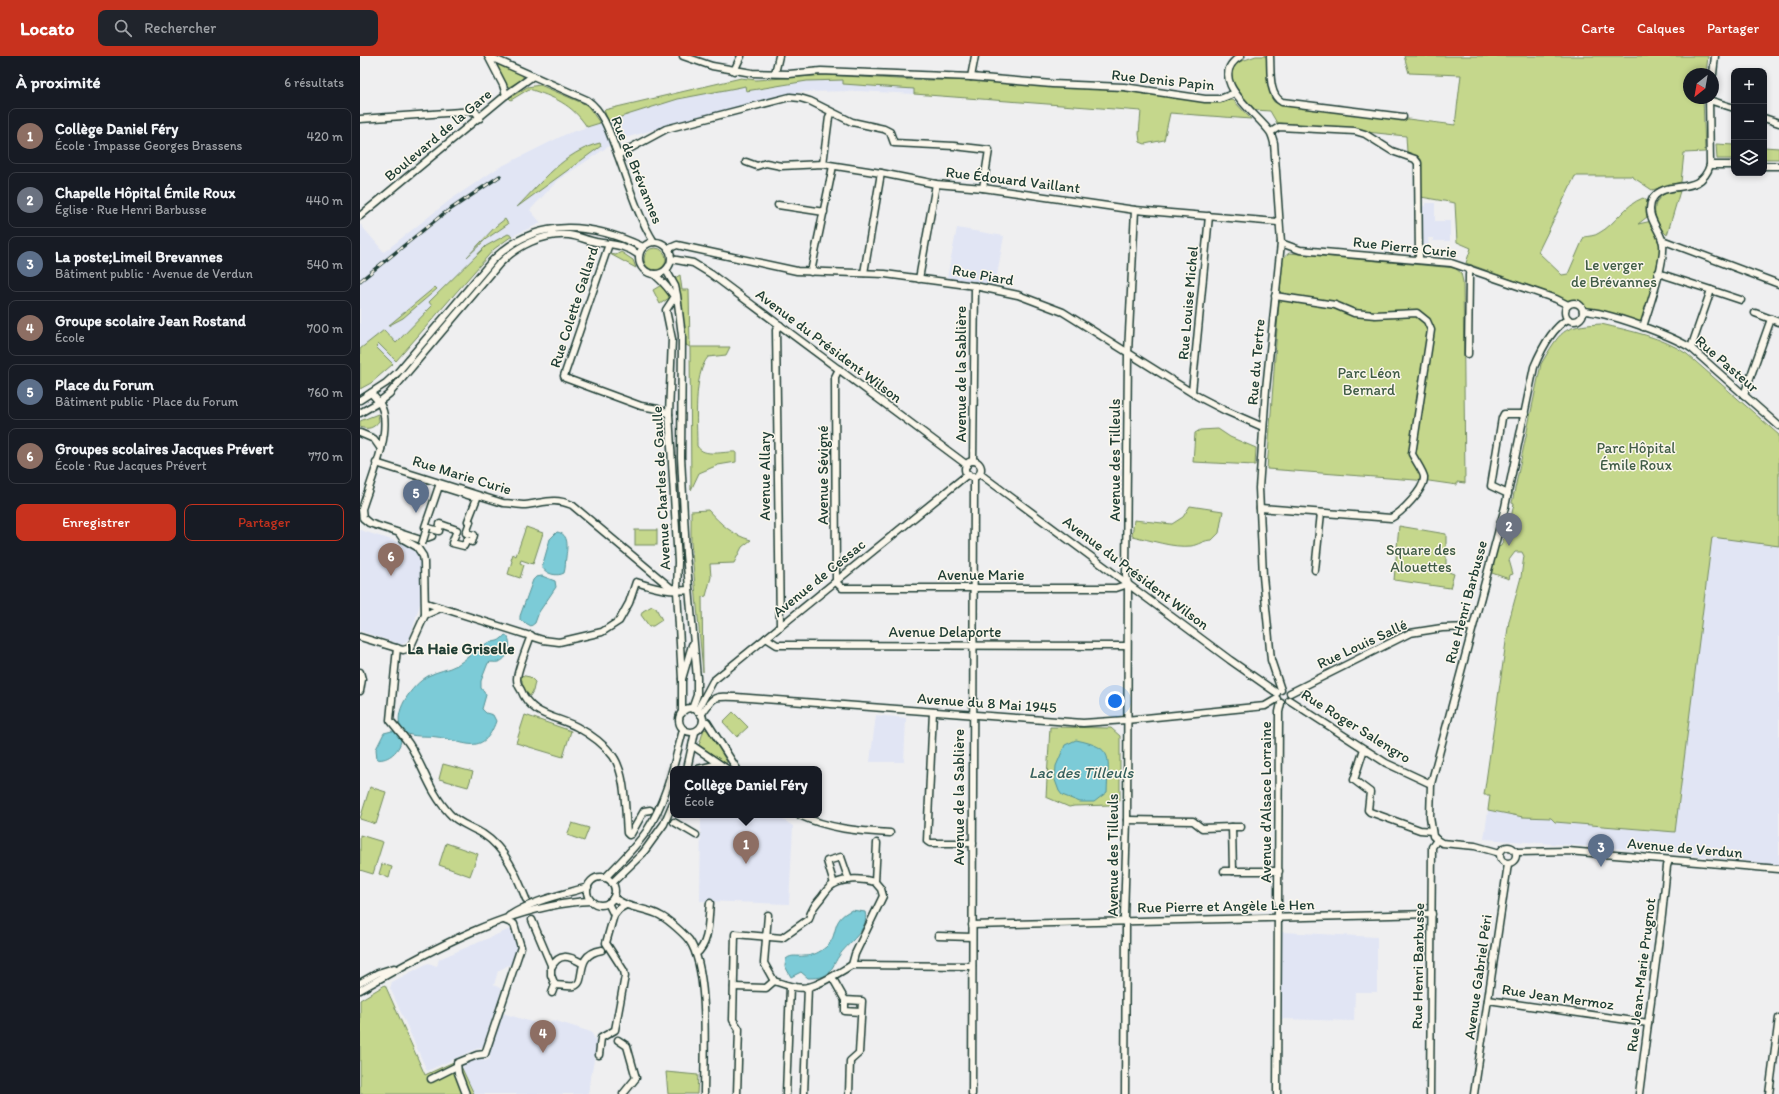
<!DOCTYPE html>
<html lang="fr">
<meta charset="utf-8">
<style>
body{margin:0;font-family:Itim,sans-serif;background:#20242c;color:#f1f3f6}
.controls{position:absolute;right:12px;top:12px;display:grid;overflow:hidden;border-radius:8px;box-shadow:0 2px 6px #0003}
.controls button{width:36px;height:36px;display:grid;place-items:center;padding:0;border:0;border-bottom:1px solid #363941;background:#171b24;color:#f1f3f6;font:20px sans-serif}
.compass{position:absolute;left:1323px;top:12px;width:36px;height:36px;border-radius:50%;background:#171b24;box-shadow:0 2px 6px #0003;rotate:211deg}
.you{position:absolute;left:755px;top:645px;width:14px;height:14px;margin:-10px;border:3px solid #fff;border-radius:50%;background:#1a73e8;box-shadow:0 0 0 6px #1a73e833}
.badge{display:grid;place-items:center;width:26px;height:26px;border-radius:50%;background:#c8321e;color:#fff;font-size:13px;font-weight:700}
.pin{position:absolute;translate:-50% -33px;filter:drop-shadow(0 1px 2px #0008)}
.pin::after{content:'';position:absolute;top:21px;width:14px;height:12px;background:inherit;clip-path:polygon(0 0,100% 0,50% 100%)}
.popup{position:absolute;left:310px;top:710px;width:152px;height:52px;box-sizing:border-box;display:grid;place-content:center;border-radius:8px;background:#171b24;filter:drop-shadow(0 1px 3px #0005);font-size:13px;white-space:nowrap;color:#9ea1a6}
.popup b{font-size:15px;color:#f1f3f6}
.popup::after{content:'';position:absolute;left:50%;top:100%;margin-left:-8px;border:8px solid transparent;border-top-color:#171b24}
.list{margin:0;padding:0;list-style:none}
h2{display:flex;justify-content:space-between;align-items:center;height:52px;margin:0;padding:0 16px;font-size:17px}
h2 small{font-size:13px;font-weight:400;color:#9ea1a6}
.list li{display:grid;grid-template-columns:26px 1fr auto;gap:12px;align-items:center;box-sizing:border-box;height:56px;margin:0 8px 8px;padding:0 8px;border:1px solid #363941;border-radius:8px}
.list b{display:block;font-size:15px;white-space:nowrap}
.list p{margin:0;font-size:13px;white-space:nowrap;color:#9ea1a6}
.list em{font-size:13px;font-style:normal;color:#9ea1a6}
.actions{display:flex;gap:8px;padding:12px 16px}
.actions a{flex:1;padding:9px 0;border:1px solid #c8321e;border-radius:8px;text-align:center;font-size:14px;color:#c8321e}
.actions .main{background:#c8321e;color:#fff}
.icon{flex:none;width:22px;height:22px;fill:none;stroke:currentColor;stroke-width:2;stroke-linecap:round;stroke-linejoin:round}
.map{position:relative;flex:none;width:1419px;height:1038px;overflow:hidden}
header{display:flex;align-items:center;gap:24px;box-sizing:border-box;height:56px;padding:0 20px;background:#c8321e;color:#fff}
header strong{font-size:19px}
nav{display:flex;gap:22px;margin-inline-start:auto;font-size:14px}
.search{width:280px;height:36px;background:#20242c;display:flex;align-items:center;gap:10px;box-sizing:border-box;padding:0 14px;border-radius:8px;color:#9ea1a6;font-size:15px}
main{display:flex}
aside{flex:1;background:#171b24}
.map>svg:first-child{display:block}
.built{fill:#e1e5f4}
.green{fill:#c5d78c;stroke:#728a60}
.water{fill:#7bcbd7;stroke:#569296}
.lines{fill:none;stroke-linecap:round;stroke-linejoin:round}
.minor-tunnel{stroke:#c5cbca;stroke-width:6;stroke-dasharray:6 3;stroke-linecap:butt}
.minor-casing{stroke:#1f3d34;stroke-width:9}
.minor{stroke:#fbf7ec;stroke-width:6}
.rail-casing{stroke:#1f3d34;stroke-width:3.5}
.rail{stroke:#fbf7ec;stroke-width:2;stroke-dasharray:6;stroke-linecap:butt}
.minor-bridge-casing{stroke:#1f3d34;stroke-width:9;stroke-linecap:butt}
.minor-bridge{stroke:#fbf7ec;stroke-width:6}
.labels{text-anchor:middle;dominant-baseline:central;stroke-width:3;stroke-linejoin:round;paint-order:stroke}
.street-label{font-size:15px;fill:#1f3d34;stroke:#fbf7ec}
.park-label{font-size:15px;fill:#405c46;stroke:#fbf7ec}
.neighbourhood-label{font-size:16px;font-weight:bold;fill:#1f3d34;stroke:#fbf7ec}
.water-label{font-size:16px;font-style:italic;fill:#36605d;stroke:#fbf7ec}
</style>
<header>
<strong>Locato</strong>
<div class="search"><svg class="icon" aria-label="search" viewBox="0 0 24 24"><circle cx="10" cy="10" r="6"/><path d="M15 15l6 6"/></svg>Rechercher</div>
<nav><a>Carte</a><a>Calques</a><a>Partager</a></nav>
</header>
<main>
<aside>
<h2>À proximité<small>6 résultats</small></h2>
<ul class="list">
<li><span class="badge" style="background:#8d6e63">1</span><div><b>Collège Daniel Féry</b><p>École · Impasse Georges Brassens</p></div><em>420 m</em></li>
<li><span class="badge" style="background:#6b7280">2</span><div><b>Chapelle Hôpital Émile Roux</b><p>Église · Rue Henri Barbusse</p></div><em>440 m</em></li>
<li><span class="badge" style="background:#5c6f8a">3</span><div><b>La poste;Limeil Brevannes</b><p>Bâtiment public · Avenue de Verdun</p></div><em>540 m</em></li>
<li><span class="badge" style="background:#8d6e63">4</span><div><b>Groupe scolaire Jean Rostand</b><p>École</p></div><em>700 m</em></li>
<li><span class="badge" style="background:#5c6f8a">5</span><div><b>Place du Forum</b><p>Bâtiment public · Place du Forum</p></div><em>760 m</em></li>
<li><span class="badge" style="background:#8d6e63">6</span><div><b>Groupes scolaires Jacques Prévert</b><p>École · Rue Jacques Prévert</p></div><em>770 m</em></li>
</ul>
<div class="actions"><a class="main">Enregistrer</a><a>Partager</a></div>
</aside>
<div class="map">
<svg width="1419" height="1038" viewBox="0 0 1419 1038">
<rect width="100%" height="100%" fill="#efeff0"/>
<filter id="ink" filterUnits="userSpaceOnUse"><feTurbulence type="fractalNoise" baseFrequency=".025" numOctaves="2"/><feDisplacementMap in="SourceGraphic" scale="8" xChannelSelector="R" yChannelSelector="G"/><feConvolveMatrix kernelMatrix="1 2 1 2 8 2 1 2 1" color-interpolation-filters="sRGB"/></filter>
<g filter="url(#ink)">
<g class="built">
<polygon points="466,19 555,24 554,38 498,35 440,36 359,55 258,84 198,124 170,154 181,167 150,181 134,193 30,311 11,327 0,333 0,168 24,196 90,144 138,112 206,78 381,22 396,24"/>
<polygon points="1065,147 1075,147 1075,165 1090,165 1090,185 1073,185 1073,182 1068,182 1069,192 1061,192 1061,150 1065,150"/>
<polygon points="597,172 644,180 635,230 587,222"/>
<polygon points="1241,268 1277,276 1317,291 1327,298 1419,379 1419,809 1307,796 1124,783 1130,740 1124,739 1149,565 1161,521 1164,500 1162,496 1155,496 1143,483 1150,466 1154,448 1152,447 1181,308 1191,290 1201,277 1208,272 1221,269"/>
<polygon points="0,474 51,490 60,498 62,541 50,582 42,589 0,575"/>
<polygon points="516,659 546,662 544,706 510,706"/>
<polygon points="341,759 416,759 433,770 429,848 340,845"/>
<polygon points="150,873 157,889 152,907 138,915 134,929 142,933 123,990 67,1015 30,932 32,926 68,907 77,910 79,903"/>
<polygon points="922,876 1017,881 1017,936 995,936 994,965 921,963"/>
<polygon points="142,957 185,970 193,964 231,976 236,985 236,993 228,1038 114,1038 102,1011 104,1007 118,1001 125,1005 130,1003 130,991"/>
</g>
<g class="green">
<path d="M896,0H907L911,41L914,46L1095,69L1101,19L1049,17L1044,0H1348L1346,18H1329V42H1343L1345,96L1324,97L1321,126L1292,134L1271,120H1215L1178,196L1202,219L1208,218L1224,181C1229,180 1235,180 1239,177C1256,168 1264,149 1283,142L1287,145V161L1278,168L1292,165L1297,176L1304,197L1283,271C1255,264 1221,259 1197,240L1106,207L1111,192L1097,186L1095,147L1061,141V103L1047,96L1046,80L917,67L910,55L895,54C881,41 864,27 876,7Z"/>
<polygon points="136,6 163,19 163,23 149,31 146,29 135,8"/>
<polygon points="466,19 555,24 609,24 764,35 852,46 873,44 891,63 810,57 804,84 785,88 780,86 779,78 781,55 554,38 554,33 483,28 483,24 447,25 386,35 385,30 381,31 318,43 248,65 244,54 381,22 396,24"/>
<path d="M180,29L227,49L240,67L227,71C212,48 194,41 169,33L151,44L149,42L167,31Z"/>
<path d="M240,87L241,90L157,151C181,127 205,95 240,87Z"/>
<polygon points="1356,88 1374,89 1374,103 1357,103"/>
<polygon points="1404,91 1419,92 1419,103 1404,103"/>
<path d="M1320,135L1307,179C1295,168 1288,149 1304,138C1309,136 1315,136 1320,135Z"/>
<polygon points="145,163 148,168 126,183 107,201 136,170"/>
<polygon points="148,178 152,180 134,193 36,305 19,288 16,291 33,308 11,327 0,333 0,293 24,274 36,287 72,250 69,246 126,190"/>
<circle cx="295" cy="203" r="11"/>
<polygon points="261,196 273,204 276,212 250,198 256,199"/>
<polygon points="929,197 1095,212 1101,217 1103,226 1105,427 1097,426 1097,429 1069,425 907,413 922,203"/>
<path d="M320,219L322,234H329L330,291H370L366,299L348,301C333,319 337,367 337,390C344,402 364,395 376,396V406L358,409L339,417L331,434L330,291L326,289L320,237L315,222Z"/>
<polygon points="303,228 309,238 309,242 300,248 293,234"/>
<polygon points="75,231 77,233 43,262 28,270"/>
<path d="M1241,268C1271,275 1302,281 1327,298L1419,379V490L1352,481L1315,776L1195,766L1191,762L1163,761L1128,754L1130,739H1124L1149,565L1161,521L1164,500L1162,496H1155L1149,504L1153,518L1150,519L1149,523L1129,516L1138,491L1141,490L1150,466L1154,448L1152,447L1181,308C1201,275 1201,270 1241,268Z"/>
<path d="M18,358L19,365C14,372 8,374 0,371V365Z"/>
<polygon points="858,373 870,381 896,392 895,409 833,406 835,377 840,374"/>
<path d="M830,450L863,455L859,477L852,484C844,484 838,489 831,490C812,492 791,484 772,480L774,464L812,468L823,461Z"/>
<path d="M348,454C361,468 372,479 391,484L382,491L374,507L350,508L351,521L346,540L342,541L343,616L331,486V455Z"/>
<polygon points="1039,470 1086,478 1086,515 1094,518 1090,532 1034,524"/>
<polygon points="166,471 183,477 173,508 161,504 160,507 164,509 160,522 148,518 152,505 151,504 153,498 156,500"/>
<rect x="275" y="474" width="22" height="15"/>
<polygon points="292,550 296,552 302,564 293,570 289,570 281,559 283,555"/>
<polygon points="160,619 170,621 175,626 173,635 170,640 163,633 162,624 159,623"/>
<polygon points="373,656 388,671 377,681 363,666"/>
<polygon points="165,659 211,675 203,701 156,687"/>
<polygon points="690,671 751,672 760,680 760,744 752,749 714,750 709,751 686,741"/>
<polygon points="344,673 348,674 367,706 366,708 339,689"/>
<polygon points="83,708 113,716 108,731 79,723"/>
<polygon points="10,731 26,736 16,768 0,763"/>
<polygon points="212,767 229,772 224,785 207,779"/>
<polygon points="0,779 23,786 13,818 0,814"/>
<polygon points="86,787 118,798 110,820 79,809"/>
<polygon points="22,808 32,811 29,822 19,818"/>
<polygon points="25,929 65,1019 98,1004 114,1038 0,1038 0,944"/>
<polygon points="306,1016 338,1019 337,1038 308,1038"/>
</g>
<g class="water">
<path d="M197,476C210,478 207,492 206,501C205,506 206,511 204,517C197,521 186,518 182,511L190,483Z"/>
<polygon points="182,520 195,525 196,531 179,556 175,567 171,570 160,564 160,560 173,524 176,521"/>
<path d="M145,579L147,580C153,588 148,604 138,606C134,607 132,605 128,607L121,625V632L126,639L122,653L126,657L133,659L136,665C123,703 102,684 77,681C65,679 54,682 43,676C30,658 52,629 68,620C77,615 88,614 97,609C107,603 114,595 124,589C133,583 137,589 145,579Z"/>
<path d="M32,675C53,680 32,707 17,703L16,693L24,677Z"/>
<path d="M716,684C756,692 748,702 747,736L734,746H720L702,739L699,735L695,724L696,710L705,689Z"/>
<path d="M492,854L505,856C510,874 487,887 479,900C474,907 472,916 464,920C460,922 453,922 448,922L441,916L431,921L425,910L426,903C432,898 437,901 444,900C453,900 460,896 466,891C480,879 469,864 492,854Z"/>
</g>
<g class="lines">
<polyline class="minor-tunnel" points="290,754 314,766"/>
<g class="minor-casing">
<g id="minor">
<path d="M128,0L227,44C244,56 250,78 257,97C268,126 277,159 294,186"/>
<polyline points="128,0 143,29 146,39"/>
<polyline points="323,0 352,10 392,17 429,18 461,15 611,21 692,28 764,31 845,43 860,43 875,37"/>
<path d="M881,0C844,22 897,57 910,76C912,79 913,83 914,87L921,187L906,333L899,432L903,520L911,604L921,634"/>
<path d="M910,0C911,14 908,39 922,46L1043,61"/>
<polyline points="374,15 381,0"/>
<polyline points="415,17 419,0"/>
<polyline points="1353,18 1355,0"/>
<polyline points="611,21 615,0"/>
<polyline points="1349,44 1374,52"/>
<polyline points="1404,62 1419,67"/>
<polyline points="0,63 115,55 120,62"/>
<polyline points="911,76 919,71 995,75 1005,78 1032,95 1055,103 1058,107 1059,204"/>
<polyline points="258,99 306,73 430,41 440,42 450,45 492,66 524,73 530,76 534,87 594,90 629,94 623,132"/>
<polyline points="386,106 397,110 406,107 421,110 463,108 521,117 576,128 623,132 775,154 918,166"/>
<polyline points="463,108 469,61 471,57"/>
<polyline points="1350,109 1374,109"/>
<polyline points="1404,110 1419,110"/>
<polyline points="418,149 464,156"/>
<polyline points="0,160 146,39 173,20"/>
<polyline points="1302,184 1419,228"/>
<circle cx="295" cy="202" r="16"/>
<polyline points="921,187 940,194 1091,207 1196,243 1208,249"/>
<polyline points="249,188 204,320 205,322 281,350 298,353 309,358"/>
<polyline points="308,193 317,189 437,215 525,218 615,230 658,239 703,256 837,340 864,354 903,371"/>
<polyline points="311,203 333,207 351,218 607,409"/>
<polyline points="306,214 315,230 317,239 322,280 321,401 326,498 337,622 337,639 332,653"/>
<polyline points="451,216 473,110"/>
<polyline points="504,217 521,117"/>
<polyline points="1298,217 1351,234 1331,292"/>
<path d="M294,218C303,226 310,233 316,244"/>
<polyline points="559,223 576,128"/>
<polyline points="1351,234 1381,244"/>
<polyline points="314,242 306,254 312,283 309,358 318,506 317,535 322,623"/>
<circle cx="1214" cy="256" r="9"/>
<path d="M1223,255C1248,256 1310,279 1331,292L1419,370"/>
<polyline points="1395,257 1419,266"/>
<polyline points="420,269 416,274 420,571"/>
<path d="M1283,271C1289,251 1305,207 1303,188C1301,173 1283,160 1293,142C1307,122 1340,142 1350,109L1349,42"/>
<polyline points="1108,298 1109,219 1110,213"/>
<polyline points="479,313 475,321 476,526 482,532 756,532 768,528"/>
<polyline points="832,336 849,160"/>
<path d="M11,337C15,342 20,346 22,352C32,377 10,427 2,453L3,462L9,467L61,484L72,480"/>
<polyline points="1384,339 1411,263"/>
<path d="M0,344L26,327L38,316L132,205C175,160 232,167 283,191"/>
<path d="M0,357L19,346L29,338L139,208C157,190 182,177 209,179C218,180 226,184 236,186C254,189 263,188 279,199"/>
<polyline points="0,377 14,383 21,393"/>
<polyline points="613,405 615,230"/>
<circle cx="613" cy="413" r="8"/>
<path d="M16,407L143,447C150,447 158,449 165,449C183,447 194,441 212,449L311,532L317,535"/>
<polyline points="620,418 870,604 917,637"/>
<polygon points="79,430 117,442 108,465 110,466 106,477 114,479 112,486 107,484 104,490 92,487 97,474 80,468 79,475 65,471"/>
<polyline points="1148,438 1131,430 1142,362 1144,358 1165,358"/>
<path d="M900,452L1031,462C1041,457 1065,433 1064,421C1064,417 1055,404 1052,398L1071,274L1067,265L1057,257L1015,259L994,257L975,249L915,240"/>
<polyline points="955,514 961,457"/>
<path d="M66,547L183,584L199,586L242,576L259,565L269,547L276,526C294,532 309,536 329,534"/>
<polyline points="65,559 81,552"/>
<path d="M171,579C168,589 157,614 157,623C157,626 159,631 161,634C171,660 196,660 217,671C230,678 244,688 253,700C266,718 265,754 267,777L269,779L271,778L284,755L290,754"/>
<polyline points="0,581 43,594 50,592 65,559 64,506 63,500 57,491 43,483 39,477"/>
<polyline points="406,582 417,589 424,589 766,590"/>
<path d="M37,592L30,664C37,673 45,681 51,691C64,713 71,738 89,757C97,767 112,771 123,778C146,793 156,818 166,843"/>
<polyline points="0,616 2,623 0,635"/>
<polyline points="930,637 1050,577 1082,572 1112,571"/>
<polyline points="929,644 1026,707 1071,728"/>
<circle cx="331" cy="664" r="12"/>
<polyline points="337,655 353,625 608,418"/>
<polyline points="573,656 567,785 570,787 613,787"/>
<polyline points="322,657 322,623 332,589"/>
<path d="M341,659C354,640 353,640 376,641L723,667L766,664L905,650L917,643"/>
<polyline points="343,665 347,666 377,713"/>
<polyline points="333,690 367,713"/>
<polyline points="1004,693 994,724 1010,736 1008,754 1010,756 1060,774 1072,775"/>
<polyline points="327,713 335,676"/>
<polyline points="338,713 359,708"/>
<path d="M439,759C470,773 497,775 530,777"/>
<polyline points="767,764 833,765 842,772 872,771 873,815 919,815"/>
<polyline points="314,766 336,779"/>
<polyline points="872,771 881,771"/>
<circle cx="1148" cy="799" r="8"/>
<polyline points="1156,796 1208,795 1419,813"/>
<path d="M1140,797L1115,790L1082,787L1077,784L1073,780L1070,761L1071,728L1145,451L1174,311C1181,294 1192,272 1208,263"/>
<polyline points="864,815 873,815"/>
<circle cx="241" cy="835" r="14"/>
<path d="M245,822C259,807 274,793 286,776C306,746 314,708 323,674"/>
<polyline points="252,827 283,797 304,768 313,747"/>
<polyline points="474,828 467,805 481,801 489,824"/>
<path d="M253,842C258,844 262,847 267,849C278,853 291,854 301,860C309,864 324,878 329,884C350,913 344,1002 344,1038"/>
<polyline points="254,859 259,853 266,849"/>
<path d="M408,859L404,907L414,925C424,928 438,934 449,931C464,927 478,917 492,909L495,898L523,840L521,833L515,826L517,787"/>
<path d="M149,860C173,844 201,839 228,831"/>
<polyline points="172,864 191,909 191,919 195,929"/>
<polyline points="612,869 1072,858"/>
<polyline points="578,880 612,881"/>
<path d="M336,898C350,887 348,864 350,847"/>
<polyline points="492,909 612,910"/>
<path d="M191,912C199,896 209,900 222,907"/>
<polyline points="472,921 485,944 502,945 499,997 490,1005 489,1038"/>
<polyline points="0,927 18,917 34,912"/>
<polyline points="374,931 406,932 414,925"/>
<path d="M0,934C68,895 152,848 231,845"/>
<path d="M192,937L195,929C200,929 208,931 214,930C228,927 212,899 242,894"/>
<polyline points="485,944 485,955 501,956"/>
<polyline points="1128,944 1288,967"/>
<polyline points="258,984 267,990 276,1022 263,1038"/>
<polyline points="239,999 241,982 255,974 265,920 264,915 246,887 254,859 248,847"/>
<polyline points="71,1023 97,1010"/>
<polyline points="106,1038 98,1017 97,1007 117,999 125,998 161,891 154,868 144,864"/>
<path d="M377,1038L379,973L373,964L375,878L422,882L449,863C451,854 455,849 461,842C465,837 468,831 474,828C486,822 502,822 515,826"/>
<polyline points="426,1038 430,930"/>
<polyline points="444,1038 448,931"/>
<polyline points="612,1038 614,421"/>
<polyline points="765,1038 766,869 764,861 767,764 768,528 766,519 768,297 775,154"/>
<polyline points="917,1038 919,656 921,647"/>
<polyline points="1070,1038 1072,791 1077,784"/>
<polyline points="1114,1038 1148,808"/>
<polyline points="1279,1038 1302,859 1307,810 1309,804"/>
<polyline points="1409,1038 1419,962"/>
</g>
</g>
<use href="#minor" class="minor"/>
<g class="rail-casing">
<polyline id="rail" points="0,225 82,159 140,120"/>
</g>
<use href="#rail" class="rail"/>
<g class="minor-bridge-casing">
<polyline id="minor-bridge" points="62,488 67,472"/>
</g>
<use href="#minor-bridge" class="minor-bridge"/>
</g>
</g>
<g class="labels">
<g class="street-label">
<text transform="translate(803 24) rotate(6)">Rue Denis Papin</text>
<text transform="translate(78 79) rotate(-40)">Boulevard de la Gare</text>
<text transform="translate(277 114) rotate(68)">Rue de Brévannes</text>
<text transform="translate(653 124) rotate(7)">Rue Édouard Vaillant</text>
<text transform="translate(1045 191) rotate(6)">Rue Pierre Curie</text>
<text transform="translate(623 219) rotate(10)">Rue Piard</text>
<text transform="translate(828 247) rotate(-85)">Rue Louise Michel</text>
<text transform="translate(214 251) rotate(-72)">Rue Colette Gallard</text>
<text transform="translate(469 290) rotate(37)">Avenue du Président Wilson</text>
<text transform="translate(896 306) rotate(-85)">Rue du Tertre</text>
<text transform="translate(1367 308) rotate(41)">Rue Pasteur</text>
<text transform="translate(601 318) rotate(-90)">Avenue de la Sablière</text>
<text transform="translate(755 404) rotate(-90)">Avenue des Tilleuls</text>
<text transform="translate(102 419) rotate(17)">Rue Marie Curie</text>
<text transform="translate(463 419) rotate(-90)">Avenue Sévigné</text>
<text transform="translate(405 420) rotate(-90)">Avenue Allary</text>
<text transform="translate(301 432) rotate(-93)">Avenue Charles de Gaulle</text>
<text transform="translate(776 517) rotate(37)">Avenue du Président Wilson</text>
<text x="621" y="519">Avenue Marie</text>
<text transform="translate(459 522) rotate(-39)">Avenue de Cessac</text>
<text transform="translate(1106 546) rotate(-75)">Rue Henri Barbusse</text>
<text x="585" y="576">Avenue Delaporte</text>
<text transform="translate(1002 588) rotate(-25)">Rue Louis Sallé</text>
<text transform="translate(627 647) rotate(4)">Avenue du 8 Mai 1945</text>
<text transform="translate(996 670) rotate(32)">Rue Roger Salengro</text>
<text transform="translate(599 741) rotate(-90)">Avenue de la Sablière</text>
<text transform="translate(906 746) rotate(-90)">Avenue d'Alsace Lorraine</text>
<text transform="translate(1325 792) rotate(5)">Avenue de Verdun</text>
<text transform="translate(753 799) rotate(-90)">Avenue des Tilleuls</text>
<text transform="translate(866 850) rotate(-1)">Rue Pierre et Angèle Le Hen</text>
<text transform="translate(1058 910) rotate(-89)">Rue Henri Barbusse</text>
<text transform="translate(1281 919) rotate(-83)">Rue Jean-Marie Prugnot</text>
<text transform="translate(1118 921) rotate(-82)">Avenue Gabriel Péri</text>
<text transform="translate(1198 941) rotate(8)">Rue Jean Mermoz</text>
</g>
<g class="park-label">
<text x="1254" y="209">Le verger<tspan x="1254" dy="17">de Brévannes</tspan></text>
<text x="1009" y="317">Parc Léon<tspan x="1009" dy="17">Bernard</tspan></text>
<text x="1276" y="392">Parc Hôpital<tspan x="1276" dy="17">Émile Roux</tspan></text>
<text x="1061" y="494">Square des<tspan x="1061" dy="17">Alouettes</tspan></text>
</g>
<g class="neighbourhood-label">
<text x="101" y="592">La Haie Griselle</text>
</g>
<g class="water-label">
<text x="721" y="716">Lac des Tilleuls</text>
</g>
</g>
</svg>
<div class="controls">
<button>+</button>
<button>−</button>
<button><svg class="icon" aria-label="layers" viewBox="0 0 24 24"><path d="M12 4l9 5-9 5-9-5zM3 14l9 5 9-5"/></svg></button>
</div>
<svg class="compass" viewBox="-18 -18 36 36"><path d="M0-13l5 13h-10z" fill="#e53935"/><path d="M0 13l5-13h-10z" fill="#9ea1a6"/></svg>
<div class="you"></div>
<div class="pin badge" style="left:386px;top:808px;background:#8d6e63">1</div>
<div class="popup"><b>Collège Daniel Féry</b>École</div>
<div class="pin badge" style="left:1149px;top:490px;background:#6b7280">2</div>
<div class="pin badge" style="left:1241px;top:811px;background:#5c6f8a">3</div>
<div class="pin badge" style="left:183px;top:997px;background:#8d6e63">4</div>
<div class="pin badge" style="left:56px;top:457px;background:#5c6f8a">5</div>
<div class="pin badge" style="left:31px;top:520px;background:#8d6e63">6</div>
</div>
</main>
